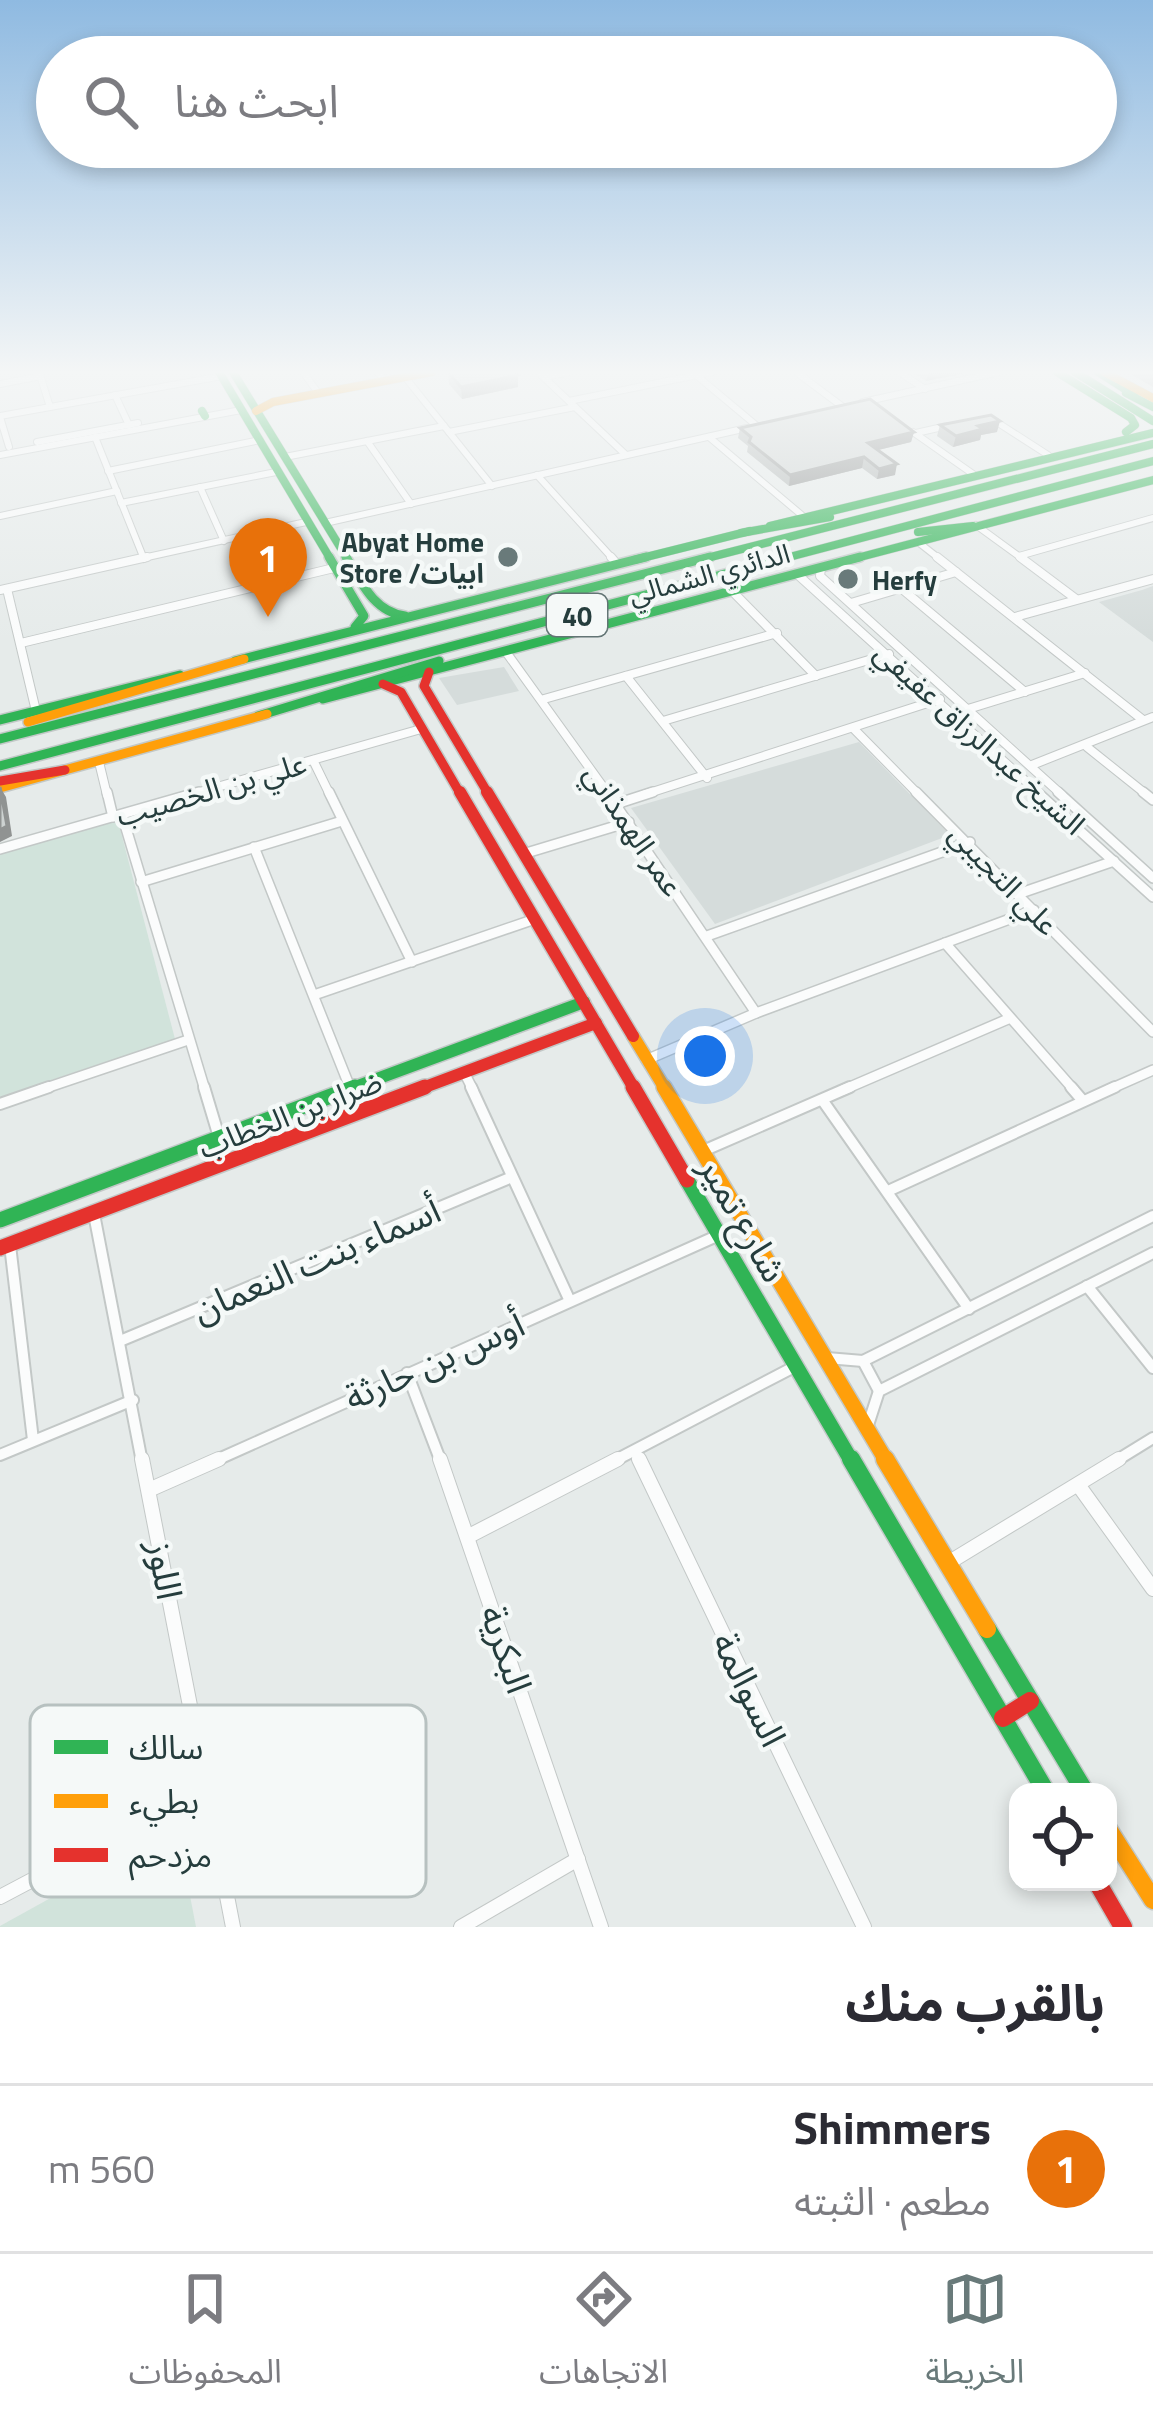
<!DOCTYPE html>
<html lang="ar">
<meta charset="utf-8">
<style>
body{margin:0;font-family:"Titillium Web","Noto Sans Arabic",sans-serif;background:#f2f2f3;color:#2b2b33;direction:rtl}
.controls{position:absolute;right:36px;bottom:36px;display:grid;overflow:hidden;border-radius:24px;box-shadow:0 6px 18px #0003}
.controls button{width:108px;height:108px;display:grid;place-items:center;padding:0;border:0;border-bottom:3px solid #e1e1e2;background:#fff;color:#2b2b33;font:60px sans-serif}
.you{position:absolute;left:705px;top:1056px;width:42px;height:42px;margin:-30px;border:9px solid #fff;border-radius:50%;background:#1a73e8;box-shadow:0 0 0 18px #1a73e833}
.badge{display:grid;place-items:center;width:78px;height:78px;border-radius:50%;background:#697a7a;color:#fff;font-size:39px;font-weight:700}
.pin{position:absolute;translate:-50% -99px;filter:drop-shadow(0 3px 6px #0008)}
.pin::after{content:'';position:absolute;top:63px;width:42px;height:36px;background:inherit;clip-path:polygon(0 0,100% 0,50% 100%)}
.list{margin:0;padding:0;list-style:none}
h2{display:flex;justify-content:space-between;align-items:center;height:156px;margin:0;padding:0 48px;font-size:51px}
h2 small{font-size:39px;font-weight:400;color:#7c7c81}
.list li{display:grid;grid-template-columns:78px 1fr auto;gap:36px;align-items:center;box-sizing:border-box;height:168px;padding:0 48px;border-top:3px solid #e1e1e2}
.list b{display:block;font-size:45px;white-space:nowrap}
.list p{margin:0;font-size:39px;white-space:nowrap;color:#7c7c81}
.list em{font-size:39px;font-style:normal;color:#7c7c81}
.icon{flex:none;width:66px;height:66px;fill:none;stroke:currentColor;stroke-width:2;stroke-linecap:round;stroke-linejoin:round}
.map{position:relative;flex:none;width:1153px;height:1927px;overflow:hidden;direction:ltr}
.search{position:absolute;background:#fff;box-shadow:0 6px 18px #0003;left:36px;right:36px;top:36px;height:132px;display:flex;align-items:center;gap:30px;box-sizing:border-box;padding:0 42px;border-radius:66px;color:#7c7c81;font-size:45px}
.sheet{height:324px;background:#fff}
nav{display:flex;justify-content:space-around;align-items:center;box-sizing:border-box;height:168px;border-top:3px solid #e1e1e2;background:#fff;font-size:33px;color:#7c7c81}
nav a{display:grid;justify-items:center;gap:6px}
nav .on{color:#697a7a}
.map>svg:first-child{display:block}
.built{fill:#d5dcdb}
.green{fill:#d1e3db}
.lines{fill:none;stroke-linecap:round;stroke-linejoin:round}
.street-far4-casing{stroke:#c3c8c7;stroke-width:8}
.street-far3-casing{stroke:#c3c8c7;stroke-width:10}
.street-far2-casing{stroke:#c3c8c7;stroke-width:12}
.street-far1-casing{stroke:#c3c8c7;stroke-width:14}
.street-casing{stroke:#c3c8c7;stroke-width:16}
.fast-far4-casing{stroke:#c2c8c7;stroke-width:9}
.fast-far3-casing{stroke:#c2c8c7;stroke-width:12}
.fast-far2-casing{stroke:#c2c8c7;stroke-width:15}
.fast-far1-casing{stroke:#c2c8c7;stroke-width:18}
.fast-casing{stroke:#c2c8c7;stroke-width:21}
.slow-far4-casing{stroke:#c2c8c7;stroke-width:9}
.slow-far3-casing{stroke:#c2c8c7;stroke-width:12}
.slow-far2-casing{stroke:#c2c8c7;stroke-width:15}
.slow-far1-casing{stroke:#c2c8c7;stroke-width:18}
.slow-casing{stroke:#c2c8c7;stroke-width:21}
.jam-far3-casing{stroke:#c2c8c7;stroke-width:12}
.jam-far2-casing{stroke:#c2c8c7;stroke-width:15}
.jam-far1-casing{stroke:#c2c8c7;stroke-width:18}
.jam-casing{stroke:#c2c8c7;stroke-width:21}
.street-far4{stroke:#fbfcfc;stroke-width:6}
.street-far3{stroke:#fbfcfc;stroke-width:8}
.street-far2{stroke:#fbfcfc;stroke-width:9}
.street-far1{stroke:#fbfcfc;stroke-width:10}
.street{stroke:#fbfcfc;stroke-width:14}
.fast-far4{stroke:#30b455;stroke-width:8}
.fast-far3{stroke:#30b455;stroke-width:9}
.fast-far2{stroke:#30b455;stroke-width:12}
.fast-far1{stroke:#30b455;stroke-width:15}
.fast{stroke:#30b455;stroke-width:18}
.slow-far4{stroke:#ff9f0a;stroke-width:8}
.slow-far3{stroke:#ff9f0a;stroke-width:9}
.slow-far2{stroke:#ff9f0a;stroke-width:12}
.slow-far1{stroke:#ff9f0a;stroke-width:15}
.slow{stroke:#ff9f0a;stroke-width:18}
.jam-far3{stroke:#e5322d;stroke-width:9}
.jam-far2{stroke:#e5322d;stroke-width:12}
.jam-far1{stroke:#e5322d;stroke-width:15}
.jam{stroke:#e5322d;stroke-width:18}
.wall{fill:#b0b5b4}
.shaded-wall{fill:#909392}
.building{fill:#cdd2d1;stroke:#909392;stroke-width:3}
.poi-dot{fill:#697a7a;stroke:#f5f9f8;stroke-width:4.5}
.labels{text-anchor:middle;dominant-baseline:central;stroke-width:9;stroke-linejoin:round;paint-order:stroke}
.far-poi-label{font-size:27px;font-weight:bold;fill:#253d3d;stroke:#f5f9f8;text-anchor:end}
.far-street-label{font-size:27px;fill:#253d3d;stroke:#f5f9f8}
.shield{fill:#f5f9f8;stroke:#637575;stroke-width:3}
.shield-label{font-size:27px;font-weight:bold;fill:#253d3d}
.street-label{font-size:30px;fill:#253d3d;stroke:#f5f9f8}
.near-street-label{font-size:36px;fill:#253d3d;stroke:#f5f9f8}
.key{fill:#f5f9f8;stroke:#b7c1c0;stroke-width:3}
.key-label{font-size:33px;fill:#253d3d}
</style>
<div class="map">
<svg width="1153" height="1927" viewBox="0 0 1153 1927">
<rect width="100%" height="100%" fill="#e6ebea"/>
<g class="built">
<polygon points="1153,586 1153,642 1099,602 1142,590"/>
<polygon points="504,667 519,691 457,705 439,678"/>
<polygon points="859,742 950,835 715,924 631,808"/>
</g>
<g class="green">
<polygon points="118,821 175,1039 0,1097 0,853"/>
<polygon points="177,1828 196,1927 0,1927 0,1926"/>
</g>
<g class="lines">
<g class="street-far4-casing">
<g id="street-far4">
<polyline points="39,372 50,407"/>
<polyline points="303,372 316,390"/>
<polyline points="378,372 382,377"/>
<polyline points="538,372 626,455"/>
<polyline points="796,372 843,407"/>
<polyline points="899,372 925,389"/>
<polyline points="696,375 757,426"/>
<polyline points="405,377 492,486"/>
<polyline points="544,377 570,372"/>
<polyline points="0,384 41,376"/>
<polyline points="115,395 129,425"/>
<polyline points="569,401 712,372"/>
<polyline points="863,402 999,372"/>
<polyline points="0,416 222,376"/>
<polyline points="0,417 9,447"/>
<polyline points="992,419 1048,455"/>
<polyline points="449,432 575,407"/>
<polyline points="913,432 973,474"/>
<polyline points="916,433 947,426"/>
<polyline points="95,437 144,559"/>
<polyline points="709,437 804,517"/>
<polyline points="367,441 411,504"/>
<polyline points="37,442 138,423"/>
<polyline points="0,455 241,410"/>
<polyline points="285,457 444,426"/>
<polyline points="108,471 260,440"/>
<polyline points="537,475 614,560"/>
<polyline points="200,487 224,541"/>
<polyline points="121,503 276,472"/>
<polyline points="0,516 117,491"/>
<polyline points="325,523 747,428"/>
<polyline points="976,525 1024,560"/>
<polyline points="918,542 941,560"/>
<polyline points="1019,556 1153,518"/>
<polyline points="134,560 306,522"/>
</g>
</g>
<g class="street-far3-casing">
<g id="street-far3">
<polyline points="611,557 617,564"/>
<polyline points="937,557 1143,720"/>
<polyline points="1020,557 1076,599"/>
<polyline points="821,568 820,576 1062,795"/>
<polyline points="798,575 1041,795"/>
<polyline points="7,589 36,711"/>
<polyline points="902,589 1025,692"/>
<polyline points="0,590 147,557"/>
<polyline points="733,592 816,676"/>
<polyline points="851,603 956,572"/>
<polyline points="1015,617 1153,579"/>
<polyline points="21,643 334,568"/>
<polyline points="506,652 609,795"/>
<polyline points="626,676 707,778"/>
<polyline points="544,699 777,633"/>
<polyline points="968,709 1085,673"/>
<polyline points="663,721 889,654"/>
<polyline points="853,728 919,795"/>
<polyline points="1087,747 1147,795"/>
<polyline points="313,760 330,795"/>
<polyline points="99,762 107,795"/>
<polyline points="1032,765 1153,717"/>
<polyline points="189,795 421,729"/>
<polyline points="643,795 940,699"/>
</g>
</g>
<g class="street-far2-casing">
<g id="street-far2">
<polyline points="107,792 113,817"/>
<polyline points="329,792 412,962"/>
<polyline points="607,792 756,1013"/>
<polyline points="916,792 1153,1032"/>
<polyline points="1037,792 1153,897"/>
<polyline points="1058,792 1153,878"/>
<polyline points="1143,792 1153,800"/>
<polyline points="616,804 653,792"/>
<polyline points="122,815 205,1090"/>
<polyline points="254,847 351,1090"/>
<polyline points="0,849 199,792"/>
<polyline points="523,854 629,822"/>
<polyline points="141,882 342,821"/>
<polyline points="1018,894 1114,861"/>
<polyline points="707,936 970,842"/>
<polyline points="945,943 1074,1090"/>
<polyline points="314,995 535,919"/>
<polyline points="646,1060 756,1013 1034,910"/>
<polyline points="465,1074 473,1090"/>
<polyline points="40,1090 188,1040"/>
<polyline points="843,1090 1008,1019"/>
<polyline points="1108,1090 1153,1070"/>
</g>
</g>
<g class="street-far1-casing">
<g id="street-far1">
<polyline points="204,1087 219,1137"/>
<polyline points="350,1087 352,1092"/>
<polyline points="471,1087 569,1299"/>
<polyline points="1071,1087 1083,1101"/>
<polyline points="823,1101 969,1309"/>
<polyline points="0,1104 49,1087"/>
<polyline points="703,1151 850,1087"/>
<polyline points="888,1191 1115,1087"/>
<polyline points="94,1214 142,1462"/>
<polyline points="10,1245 33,1440"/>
<polyline points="1087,1286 1153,1368"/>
<polyline points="120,1341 512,1177"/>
<polyline points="827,1358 863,1361 1153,1216"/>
<polyline points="863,1361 879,1391"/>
<polyline points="407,1373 441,1462"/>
<polyline points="868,1425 879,1391 1153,1253"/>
<polyline points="635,1451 640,1462"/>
<polyline points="0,1455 133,1400"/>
<polyline points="212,1462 719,1235"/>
<polyline points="612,1462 794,1367"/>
<polyline points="1114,1462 1153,1438"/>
</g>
</g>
<g class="street-casing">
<g id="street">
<polyline points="142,1459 233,1927"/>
<polyline points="440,1459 601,1927"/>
<polyline points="639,1459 864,1927"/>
<polyline points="1079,1486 1153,1589"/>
<polyline points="151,1489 219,1459"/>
<polyline points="469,1536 618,1459"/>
<polyline points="948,1563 1119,1459"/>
<polyline points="0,1897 206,1788"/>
<polyline points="461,1927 578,1859"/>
</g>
</g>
<g class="fast-far4-casing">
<g id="fast-far4">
<polyline points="219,372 331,560"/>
<polyline points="233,372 348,560"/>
<polyline points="1057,372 1131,418 1135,425 1126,432"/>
<polyline points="1075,372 1153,421"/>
<polyline points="1098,372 1134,395"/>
<polyline points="1126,393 1153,407"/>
<polyline points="202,411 205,416"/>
<polyline points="770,526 1153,433"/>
<polyline points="918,532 973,526"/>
<polyline points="741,533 830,517"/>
<polyline points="634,560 750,531"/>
<polyline points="699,560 1153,444"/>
<polyline points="778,560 1153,461"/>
<polyline points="849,560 1153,480"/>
</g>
</g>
<g class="fast-far3-casing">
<g id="fast-far3">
<polyline points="329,557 364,616 355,627"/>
<path d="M346,557C361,582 374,612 405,616"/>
<polyline points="235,661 646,557"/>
<polyline points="323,699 860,557"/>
<polyline points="258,716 439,661"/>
<polyline points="0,720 180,675"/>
<polyline points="0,739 710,557"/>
<polyline points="0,766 789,557"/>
</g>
</g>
<g class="fast-far2-casing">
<polyline id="fast-far2" points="347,1090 584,1002"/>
</g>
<g class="fast-far1-casing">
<g id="fast-far1">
<polyline points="687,1180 852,1462"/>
<polyline points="0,1220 355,1087"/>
</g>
</g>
<g class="fast-casing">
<g id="fast">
<polyline points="851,1459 1046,1792"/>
<polyline points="987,1629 1085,1792"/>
</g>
</g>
<g class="slow-far4-casing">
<g id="slow-far4">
<polyline points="1104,372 1153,398"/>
<polyline points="256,411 273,402 432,372"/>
</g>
</g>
<g class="slow-far3-casing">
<g id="slow-far3">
<polyline points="28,722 244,659"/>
<polyline points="0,788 267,714"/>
</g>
</g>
<g class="slow-far2-casing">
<polyline id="slow-far2" points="633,1036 666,1090"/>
</g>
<g class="slow-far1-casing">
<polyline id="slow-far1" points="664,1087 887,1462"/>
</g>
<g class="slow-casing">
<g id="slow">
<polyline points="885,1459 987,1629"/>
<polyline points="1108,1829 1153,1900"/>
</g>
</g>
<g class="jam-far3-casing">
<g id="jam-far3">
<polyline points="429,672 424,686 489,795"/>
<polyline points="383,684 401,692 461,795"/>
<polyline points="0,781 65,770"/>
</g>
</g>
<g class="jam-far2-casing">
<g id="jam-far2">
<polyline points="460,792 635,1090"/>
<polyline points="487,792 633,1036"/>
<polyline points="417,1090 596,1023"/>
</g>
</g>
<g class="jam-far1-casing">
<g id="jam-far1">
<polyline points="633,1087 687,1180"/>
<polyline points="0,1248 425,1087"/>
</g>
</g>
<g class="jam-casing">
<g id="jam">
<polyline points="1003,1718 1030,1701"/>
<polyline points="1097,1882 1123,1927"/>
</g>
</g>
<use href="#street-far4" class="street-far4"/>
<use href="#street-far3" class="street-far3"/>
<use href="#street-far2" class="street-far2"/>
<use href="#street-far1" class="street-far1"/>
<use href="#street" class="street"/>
<use href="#fast-far4" class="fast-far4"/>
<use href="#fast-far3" class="fast-far3"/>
<use href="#fast-far2" class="fast-far2"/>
<use href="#fast-far1" class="fast-far1"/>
<use href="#fast" class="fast"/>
<use href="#slow-far4" class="slow-far4"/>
<use href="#slow-far3" class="slow-far3"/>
<use href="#slow-far2" class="slow-far2"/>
<use href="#slow-far1" class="slow-far1"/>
<use href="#slow" class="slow"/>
<use href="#jam-far3" class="jam-far3"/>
<use href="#jam-far2" class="jam-far2"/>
<use href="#jam-far1" class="jam-far1"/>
<use href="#jam" class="jam"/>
</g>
<g class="wall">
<polygon points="448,372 518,387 462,399 449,384"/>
<polygon points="912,372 971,372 926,381"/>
<polygon points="1127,372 1153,372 1153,387"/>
<polygon points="940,425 997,432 981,435 980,440 953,447 937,436"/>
<polygon points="740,428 914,432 911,442 878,450 895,475 877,479 862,468 789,486 747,452 748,446 738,438"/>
</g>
<g class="shaded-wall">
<polygon points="928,372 971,372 926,381"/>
<polygon points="518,375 518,387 462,399 461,387"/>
<polygon points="1000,421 997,432 981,435 980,440 953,447 956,436 978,426"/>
<polygon points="914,432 911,442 866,453 868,443"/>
<polygon points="864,457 862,468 789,486 790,475"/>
<polygon points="897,464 895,475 877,479 879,469"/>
<polygon points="0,787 6,797 12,836 0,842"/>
</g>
<g class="building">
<polygon points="448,372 514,372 518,375 461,387"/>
<polygon points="870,399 914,432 868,443 897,464 879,469 864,457 790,475 749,442 751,437 740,428"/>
<polygon points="991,415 1000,421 978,426 983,429 956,436 940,425"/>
<polygon points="0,787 7,826 0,830"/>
</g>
<linearGradient id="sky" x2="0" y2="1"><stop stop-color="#8fbae1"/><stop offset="0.58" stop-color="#f4f6f6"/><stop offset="1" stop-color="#f4f6f6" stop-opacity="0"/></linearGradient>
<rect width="1153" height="642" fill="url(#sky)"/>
<g class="poi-dot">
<circle cx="508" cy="557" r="12"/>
<circle cx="848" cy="579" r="12"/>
</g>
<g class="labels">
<g class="far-poi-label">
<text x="484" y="541">Abyat Home<tspan x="484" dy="31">Store /ابيات</tspan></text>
<text x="872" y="579" text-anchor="start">Herfy</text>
</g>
<g class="far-street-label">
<text transform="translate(709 573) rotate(-15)">الدائري الشمالي</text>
</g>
<rect class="shield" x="547" y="594" width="60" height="42" rx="9"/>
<g class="shield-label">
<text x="577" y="615">40</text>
</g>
<g class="street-label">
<text transform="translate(980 738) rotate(42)">الشيخ عبدالرزاق عفيفي</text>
<text transform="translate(211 789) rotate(-16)">علي بن الخصيب</text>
<text transform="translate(634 830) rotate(56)">عمر الهمذاني</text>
<text transform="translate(1004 879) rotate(46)">علي التجيبي</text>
<text transform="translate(290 1114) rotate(-21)">ضرار بن الخطاب</text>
</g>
<g class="near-street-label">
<text transform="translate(744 1219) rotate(60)">شارع تمير</text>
<text transform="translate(316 1259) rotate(-23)">أسماء بنت النعمان</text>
<text transform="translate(434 1360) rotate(-24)">أوس بن حارثة</text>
<text transform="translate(166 1570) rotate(80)">اللوز</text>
<text transform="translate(507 1649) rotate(71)">البكرية</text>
<text transform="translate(750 1689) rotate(64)">السوالمة</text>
</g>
</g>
<rect x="30" y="1705" width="396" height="192" rx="18" class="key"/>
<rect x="54" y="1740" width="54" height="14" fill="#30b455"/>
<rect x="54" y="1794" width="54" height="14" fill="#ff9f0a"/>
<rect x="54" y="1848" width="54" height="14" fill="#e5322d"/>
<g class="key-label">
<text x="129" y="1759">سالك</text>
<text x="129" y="1813">بطيء</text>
<text x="129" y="1867">مزدحم</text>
</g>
</svg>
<div class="controls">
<button><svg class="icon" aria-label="locate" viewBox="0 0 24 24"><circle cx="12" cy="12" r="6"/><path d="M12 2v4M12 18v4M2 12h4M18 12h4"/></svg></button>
</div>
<div class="you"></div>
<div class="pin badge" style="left:268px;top:617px;background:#e8710a">1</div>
<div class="search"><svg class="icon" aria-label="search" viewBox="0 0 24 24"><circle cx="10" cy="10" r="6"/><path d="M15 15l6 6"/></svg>ابحث هنا</div>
</div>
<section class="sheet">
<h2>بالقرب منك<small></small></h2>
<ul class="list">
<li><span class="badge" style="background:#e8710a">1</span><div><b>Shimmers</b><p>مطعم · الثبته</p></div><em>560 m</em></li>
</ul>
</section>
<nav>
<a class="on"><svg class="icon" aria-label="map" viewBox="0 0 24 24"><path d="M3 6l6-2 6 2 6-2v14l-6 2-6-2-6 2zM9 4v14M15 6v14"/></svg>الخريطة</a>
<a><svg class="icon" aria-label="directions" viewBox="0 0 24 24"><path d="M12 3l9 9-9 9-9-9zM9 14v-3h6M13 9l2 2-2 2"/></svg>الاتجاهات</a>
<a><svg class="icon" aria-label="saved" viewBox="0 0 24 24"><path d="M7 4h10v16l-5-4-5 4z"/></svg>المحفوظات</a>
</nav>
